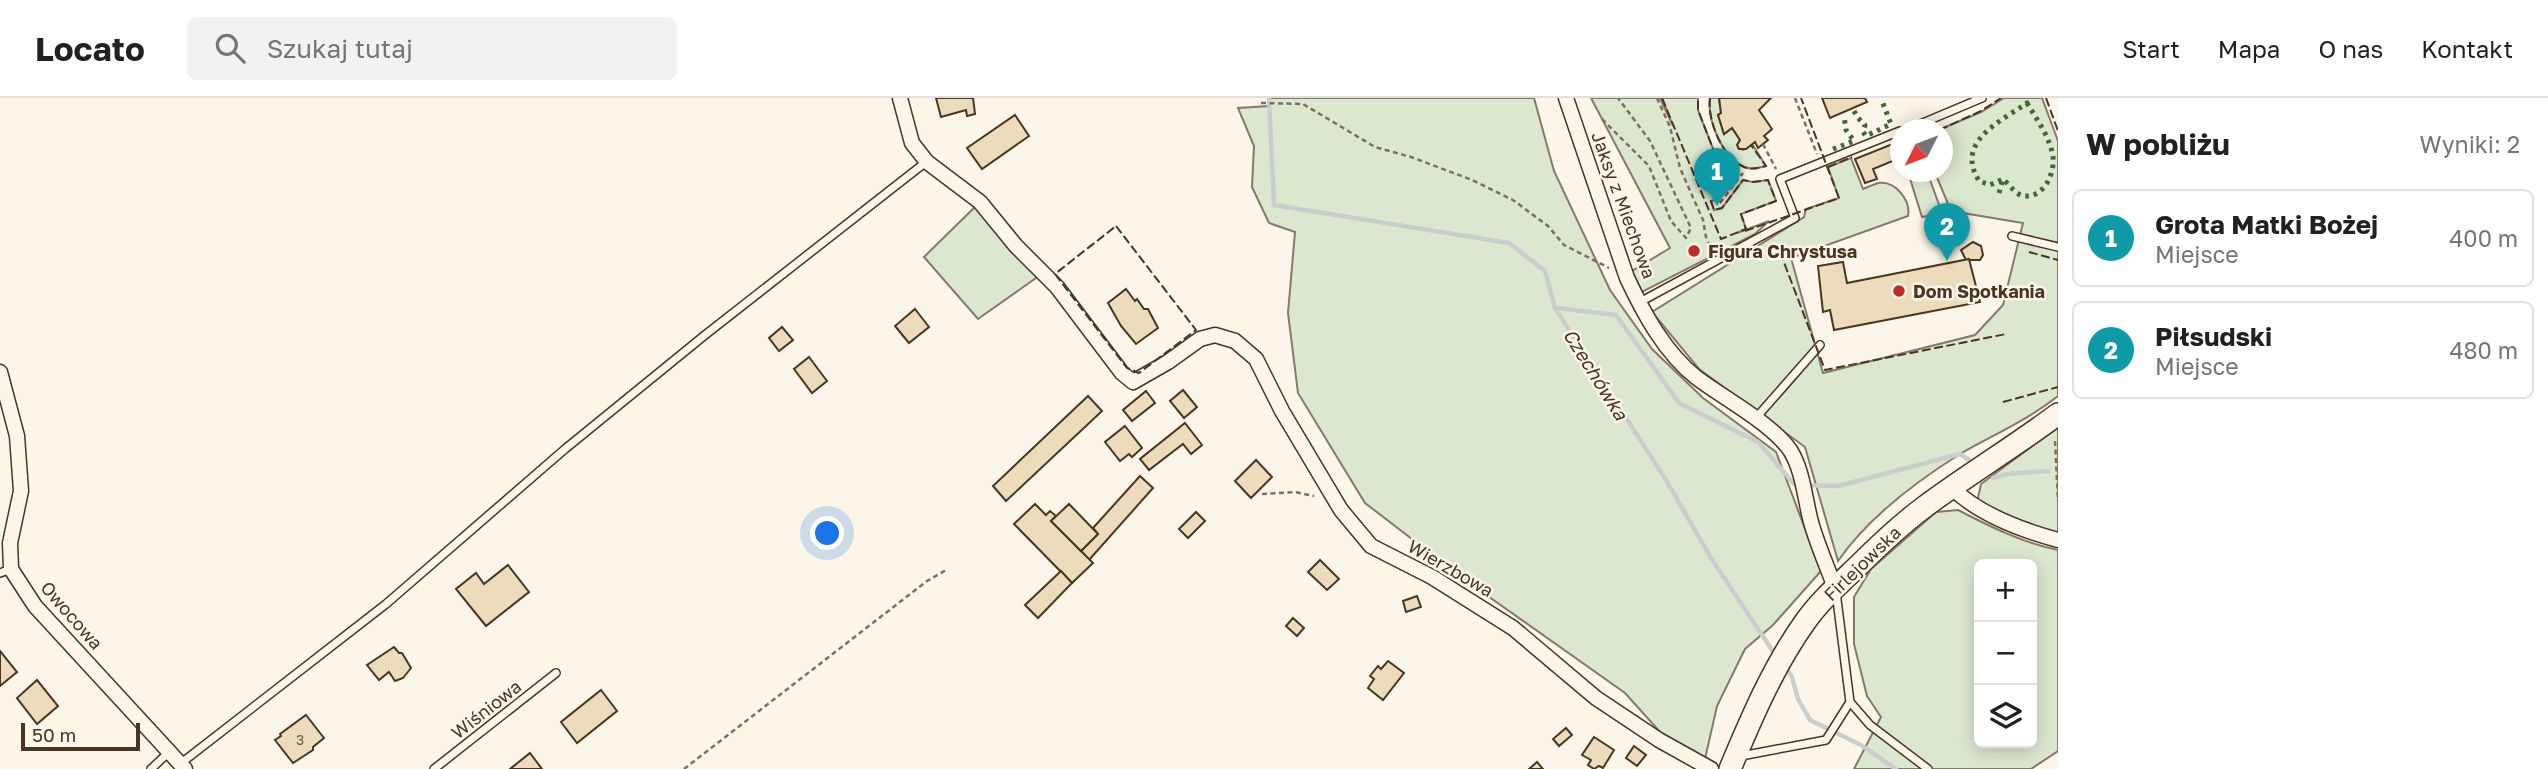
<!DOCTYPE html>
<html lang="pl">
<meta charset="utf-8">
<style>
body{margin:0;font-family:"Golos Text",sans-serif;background:#f2f2f2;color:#202124}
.controls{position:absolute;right:21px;bottom:21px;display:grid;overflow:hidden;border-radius:10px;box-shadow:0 4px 18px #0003}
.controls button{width:63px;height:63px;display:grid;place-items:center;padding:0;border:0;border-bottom:2px solid #e0e0e0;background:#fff;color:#202124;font:35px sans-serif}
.compass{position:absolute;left:1890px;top:21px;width:63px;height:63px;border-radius:50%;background:#fff;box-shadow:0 4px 18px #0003;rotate:228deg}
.scale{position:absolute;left:21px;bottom:18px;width:119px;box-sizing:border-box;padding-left:7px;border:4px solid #4a3520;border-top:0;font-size:19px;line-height:24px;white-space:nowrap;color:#4a3520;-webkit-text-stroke:5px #fbf6e9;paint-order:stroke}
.you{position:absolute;left:828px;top:436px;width:24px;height:24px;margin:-18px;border:5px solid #fff;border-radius:50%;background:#1a73e8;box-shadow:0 0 0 10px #1a73e833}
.badge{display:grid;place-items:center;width:46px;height:46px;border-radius:50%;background:#b45309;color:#fff;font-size:23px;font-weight:700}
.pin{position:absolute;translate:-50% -58px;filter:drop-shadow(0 2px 4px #0008)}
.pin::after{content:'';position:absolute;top:37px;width:24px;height:21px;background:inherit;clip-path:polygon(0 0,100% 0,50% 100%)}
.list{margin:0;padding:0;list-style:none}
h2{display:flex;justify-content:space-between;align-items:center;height:91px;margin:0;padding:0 28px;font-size:30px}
h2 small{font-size:23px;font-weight:400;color:#757577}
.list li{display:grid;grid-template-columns:46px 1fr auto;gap:21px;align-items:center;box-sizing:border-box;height:98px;margin:0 14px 14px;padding:0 14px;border:2px solid #e0e0e0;border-radius:10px}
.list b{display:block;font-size:26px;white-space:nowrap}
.list p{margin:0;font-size:23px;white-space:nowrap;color:#757577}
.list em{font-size:23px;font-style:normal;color:#757577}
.icon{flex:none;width:38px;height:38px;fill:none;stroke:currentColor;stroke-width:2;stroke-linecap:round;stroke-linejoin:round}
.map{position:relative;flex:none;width:2058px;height:671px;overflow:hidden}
header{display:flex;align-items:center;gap:42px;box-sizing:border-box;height:98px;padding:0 35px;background:#fff;border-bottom:2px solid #e0e0e0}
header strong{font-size:33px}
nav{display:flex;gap:38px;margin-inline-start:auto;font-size:24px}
.search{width:490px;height:63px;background:#f2f2f2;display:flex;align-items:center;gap:18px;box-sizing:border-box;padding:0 24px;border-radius:10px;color:#757577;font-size:26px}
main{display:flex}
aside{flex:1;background:#fff}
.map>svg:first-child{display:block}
.green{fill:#dce7d0;stroke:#887966;stroke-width:2;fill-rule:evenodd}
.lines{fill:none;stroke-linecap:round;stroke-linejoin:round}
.stream{stroke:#c9cecd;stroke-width:4.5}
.building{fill:#ecdcbc;stroke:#4a3520;stroke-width:2}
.lane-casing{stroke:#4a3520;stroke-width:10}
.street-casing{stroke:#4a3520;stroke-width:17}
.secondary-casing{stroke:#4a3520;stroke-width:24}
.path{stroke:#7f6f5c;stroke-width:2.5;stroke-dasharray:5 3.5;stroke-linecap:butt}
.lane{stroke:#fbf6e9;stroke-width:7}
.street{stroke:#fbf6e9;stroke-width:14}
.secondary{stroke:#fbf6e9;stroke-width:21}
.hedge{stroke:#436837;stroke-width:5;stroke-dasharray:3.5 5;stroke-linecap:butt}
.fence{stroke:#4a3520;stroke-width:2;stroke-dasharray:9 3.5;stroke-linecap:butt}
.poi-dot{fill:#c62828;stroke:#fbf6e9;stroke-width:2.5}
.labels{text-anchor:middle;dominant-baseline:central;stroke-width:5;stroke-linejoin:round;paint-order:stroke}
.number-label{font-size:14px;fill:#725f47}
.street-label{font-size:18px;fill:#4a3520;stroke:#fbf6e9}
.poi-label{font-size:18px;font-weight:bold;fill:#4a3520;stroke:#fbf6e9;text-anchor:start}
.water-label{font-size:19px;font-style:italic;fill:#4a3520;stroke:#fbf6e9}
</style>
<header>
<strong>Locato</strong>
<div class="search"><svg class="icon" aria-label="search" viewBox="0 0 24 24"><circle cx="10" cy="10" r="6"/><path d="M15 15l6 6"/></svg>Szukaj tutaj</div>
<nav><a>Start</a><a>Mapa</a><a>O nas</a><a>Kontakt</a></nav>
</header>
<main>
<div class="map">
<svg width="2058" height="671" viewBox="0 0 2058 671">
<rect width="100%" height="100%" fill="#fbf6e9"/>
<g class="green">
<polygon points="1269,0 1534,0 1554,73 1610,192 1652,251 1703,300 1776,354 1821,473 1773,527 1745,551 1717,608 1705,661 1661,635 1625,595 1468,484 1365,405 1298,295 1288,215 1295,134 1269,125 1252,89 1254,48 1238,10 1269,8"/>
<polygon points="1591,0 1660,0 1673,28 1662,0 1698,0 1698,12 1717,61 1737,78 1719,101 1711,103 1714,112 1722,110 1743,82 1753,84 1768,82 1776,103 1741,116 1746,131 1737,135 1769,123 1755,136 1642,194 1632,173 1670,150"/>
<path d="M1710,0H1719L1721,15L1718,17L1724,36L1732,30L1740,42L1738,45V50L1743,52L1752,46L1766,68C1758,70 1752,72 1744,69C1722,59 1707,22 1710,0Z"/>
<path d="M2004,0H2042L2058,43V298C2028,322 1993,337 1960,356C1917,383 1867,421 1838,463L1805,349L1699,271L1652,214L1804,119L1806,111L1839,100L1828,69L1851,60L1863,91C1868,89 1874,86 1879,85C1896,83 1911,103 1908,118L1791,160L1823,275L1975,237L2003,207L2023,125L1951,113L1936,77L1929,79L1942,115L1922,119L1908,74H1942L1941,31L1981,14Z"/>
<polygon points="980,104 1043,175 978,221 924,159"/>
<polygon points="2058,329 2058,442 1976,409 1981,386"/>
<path d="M1958,412C1989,428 2023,445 2058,452V653L2031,671H1854L1881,619L1867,598L1854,546V499L1871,471L1936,414ZM1979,466H2032V645H1979Z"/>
</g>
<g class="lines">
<g class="stream">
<polyline points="1269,0 1274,107 1509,145 1545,173 1555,210 1666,382 1711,460 1776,558"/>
<polyline points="1556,210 1616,217 1679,305 1758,344 1795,387 1838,388 1960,356 1968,361"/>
<polyline points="1993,380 2007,376 2048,373"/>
<polyline points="1786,570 1792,579 1798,601 1810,622 1861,647 1896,671"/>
</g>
</g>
<g class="building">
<polygon points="936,0 973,0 975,16 967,18 966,12 941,19"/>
<polygon points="1719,0 1771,0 1759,12 1772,31 1764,38 1768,42 1758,50 1755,44 1746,51 1739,51 1737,47 1740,42 1732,30 1724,36 1718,17 1721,15"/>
<polygon points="1822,0 1865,0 1867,4 1830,20"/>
<polygon points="1015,17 1029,38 982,71 967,50"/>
<polygon points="1895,45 1900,60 1873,71 1877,81 1865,85 1855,61"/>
<polygon points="1973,144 1981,148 1983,157 1980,162 1966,162 1961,152"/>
<polygon points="1969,161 1980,204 1834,232 1830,212 1823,214 1818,168 1843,164 1847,185"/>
<polygon points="1126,191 1135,203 1137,201 1144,211 1148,211 1158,230 1136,246 1121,228 1108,205"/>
<polygon points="915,211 929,229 909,245 895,228"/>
<polygon points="782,229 793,242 779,253 769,240"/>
<polygon points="809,259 827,283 812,295 794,271"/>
<polygon points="1183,292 1197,309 1184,320 1170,303"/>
<polygon points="1146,293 1155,305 1132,323 1123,312"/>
<polygon points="1088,298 1102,313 1006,403 993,388"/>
<polygon points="1185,325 1202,347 1191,356 1183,346 1149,372 1140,361"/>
<polygon points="1125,328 1142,350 1132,359 1129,356 1120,363 1105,344"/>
<polygon points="1256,362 1272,379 1251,400 1235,383"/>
<polygon points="1140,378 1153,390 1089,462 1081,453 1098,436 1093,430"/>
<polygon points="1035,406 1046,417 1050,413 1056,418 1051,423 1093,465 1072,485 1014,426"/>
<polygon points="1069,406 1098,436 1081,453 1051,423"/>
<polygon points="1196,414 1205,423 1188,440 1179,431"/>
<polygon points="1320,462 1339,481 1327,492 1308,474"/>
<polygon points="508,467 529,494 486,528 456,491 476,475 484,486"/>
<polygon points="1061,473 1072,485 1038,520 1025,507"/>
<polygon points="1417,498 1421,509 1406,514 1403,503"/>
<polygon points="1293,520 1304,530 1297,538 1286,528"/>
<polygon points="394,549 399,555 402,555 411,570 403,580 395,583 389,574 379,582 367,567"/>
<polygon points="0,553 17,574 0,588"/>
<polygon points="1388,563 1404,575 1383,602 1368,590 1374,581 1370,578 1378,568 1381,571"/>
<polygon points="37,582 58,608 37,626 17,600"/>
<polygon points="601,592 617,613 577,645 561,624"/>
<polygon points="306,617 324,640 313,649 313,652 293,665 275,642 281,638 280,636"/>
<polygon points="1566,630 1572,637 1559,648 1553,641"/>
<polygon points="1594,639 1614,652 1603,670 1599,668 1594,671 1588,667 1591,662 1582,657"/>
<polygon points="1634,648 1646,657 1637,668 1626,660"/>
<polygon points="530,655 542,671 510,671"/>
<polygon points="1537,664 1543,671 1529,671"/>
</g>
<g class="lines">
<g class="lane-casing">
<g id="lane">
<polyline points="1906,32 1982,0"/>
<polyline points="2012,138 2058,149"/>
<polyline points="1640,204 1795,120 1780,81 1900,33"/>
<polyline points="1755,321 1820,247"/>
<polyline points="0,475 11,471"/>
<polyline points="1836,494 1850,604 1870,627 1928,671"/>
<polyline points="1741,658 1826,642 1850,604"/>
<polyline points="180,666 386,506 565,351 705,237 926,64"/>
<polyline points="151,671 169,654"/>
<polyline points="434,671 556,575"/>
</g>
</g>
<g class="street-casing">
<g id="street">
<polyline points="900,0 912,45 927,64 980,104 1016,148 1057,189 1122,275 1133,284 1168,264 1200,241 1215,237 1235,243 1256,261 1282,313 1341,412 1371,448 1432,479 1513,530 1596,600 1659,642 1711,671"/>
<path d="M1566,0L1627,180C1644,216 1665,255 1697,280C1725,301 1771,325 1790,352C1803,372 1805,402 1811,424C1817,446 1827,468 1835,490"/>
<polyline points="0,274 17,338 21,393 10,445 11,471 35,508 185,671"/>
<path d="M1952,390C1980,417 2021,432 2058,442"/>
</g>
</g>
<g class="secondary-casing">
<path id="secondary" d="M1730,671C1751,621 1773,569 1805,524C1819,504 1838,487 1856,470C1877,449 1899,428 1923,410C1967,377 2014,349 2058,316"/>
</g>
<g class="path">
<polyline points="1657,0 1670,29 1680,70 1703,122 1706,139 1712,152"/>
<polyline points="1795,0 1817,56"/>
<polyline points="1261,5 1303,6 1375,49 1411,59 1472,82 1513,102 1548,128 1564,147 1609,170"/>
<polyline points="1602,21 1649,68 1671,123 1686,140 1691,130 1650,43 1618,0"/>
<polyline points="1763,46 1776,71"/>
<polyline points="1720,105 1743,75"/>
<polyline points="2055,343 2058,403"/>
<polyline points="1262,396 1295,394 1314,398"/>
<polyline points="684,671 927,483 946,472"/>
</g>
<use href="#lane" class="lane"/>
<use href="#street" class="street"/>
<use href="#secondary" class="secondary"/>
<g class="hedge">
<path d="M2027,5C2037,22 2050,39 2053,59C2055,75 2044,100 2024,98C2016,97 2009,86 2003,81L1990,87L1979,83C1955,44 1998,25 2027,5Z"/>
<polyline points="1854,13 1858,20 1865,27 1863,34 1866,38 1891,26 1882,3"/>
<polyline points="1833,51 1854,43 1846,32 1844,18"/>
<polyline points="1999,95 2003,81"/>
</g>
<g class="fence">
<polyline points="1662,0 1721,141 1746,131 1741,116 1776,103 1768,82 1753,84 1743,82 1722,110 1714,112 1711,103 1719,101 1737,78 1717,61 1698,12 1698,0"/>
<path d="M1710,0C1707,22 1722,59 1744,69C1752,72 1758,70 1766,68L1751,47"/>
<polyline points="2046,0 2058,33"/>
<polyline points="1939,32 1981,13 2001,0"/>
<polyline points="1828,69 1852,59"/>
<polygon points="1116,128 1196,232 1139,275 1127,270 1055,176"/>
<polyline points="1745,133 1839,100 1801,0"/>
<polyline points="1780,154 1825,272 2006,236"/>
<polyline points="2029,154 2058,162"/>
<polyline points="2003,304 2058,289"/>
</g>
</g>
<g class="poi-dot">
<circle cx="1694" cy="153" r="7"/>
<circle cx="1899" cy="193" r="7"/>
</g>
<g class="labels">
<g class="number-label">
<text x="300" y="641">3</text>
</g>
<g class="street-label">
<text transform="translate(1624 107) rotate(70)">Jaksy z Miechowa</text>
<text transform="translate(1862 465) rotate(-44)">Firlejowska</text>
<text transform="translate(1451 470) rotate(30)">Wierzbowa</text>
<text transform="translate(72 517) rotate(49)">Owocowa</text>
<text transform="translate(486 611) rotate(-38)">Wiśniowa</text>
</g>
<g class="poi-label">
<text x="1708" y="153">Figura Chrystusa</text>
<text x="1913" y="193">Dom Spotkania</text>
</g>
<g class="water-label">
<text transform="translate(1596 276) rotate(58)">Czechówka</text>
</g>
</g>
</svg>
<div class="controls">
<button>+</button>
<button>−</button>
<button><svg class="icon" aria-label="layers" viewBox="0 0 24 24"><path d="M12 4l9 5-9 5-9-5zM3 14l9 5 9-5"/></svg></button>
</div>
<svg class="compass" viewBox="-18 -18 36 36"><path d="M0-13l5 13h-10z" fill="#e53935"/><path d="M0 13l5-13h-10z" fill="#757577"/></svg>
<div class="scale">50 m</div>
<div class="you"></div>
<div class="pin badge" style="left:1717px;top:108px;background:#0f9aa8">1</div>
<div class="pin badge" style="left:1947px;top:163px;background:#0f9aa8">2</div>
</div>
<aside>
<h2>W pobliżu<small>Wyniki: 2</small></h2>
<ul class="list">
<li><span class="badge" style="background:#0f9aa8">1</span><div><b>Grota Matki Bożej</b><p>Miejsce</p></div><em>400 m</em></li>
<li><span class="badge" style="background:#0f9aa8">2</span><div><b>Piłsudski</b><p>Miejsce</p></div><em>480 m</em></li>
</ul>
</aside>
</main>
